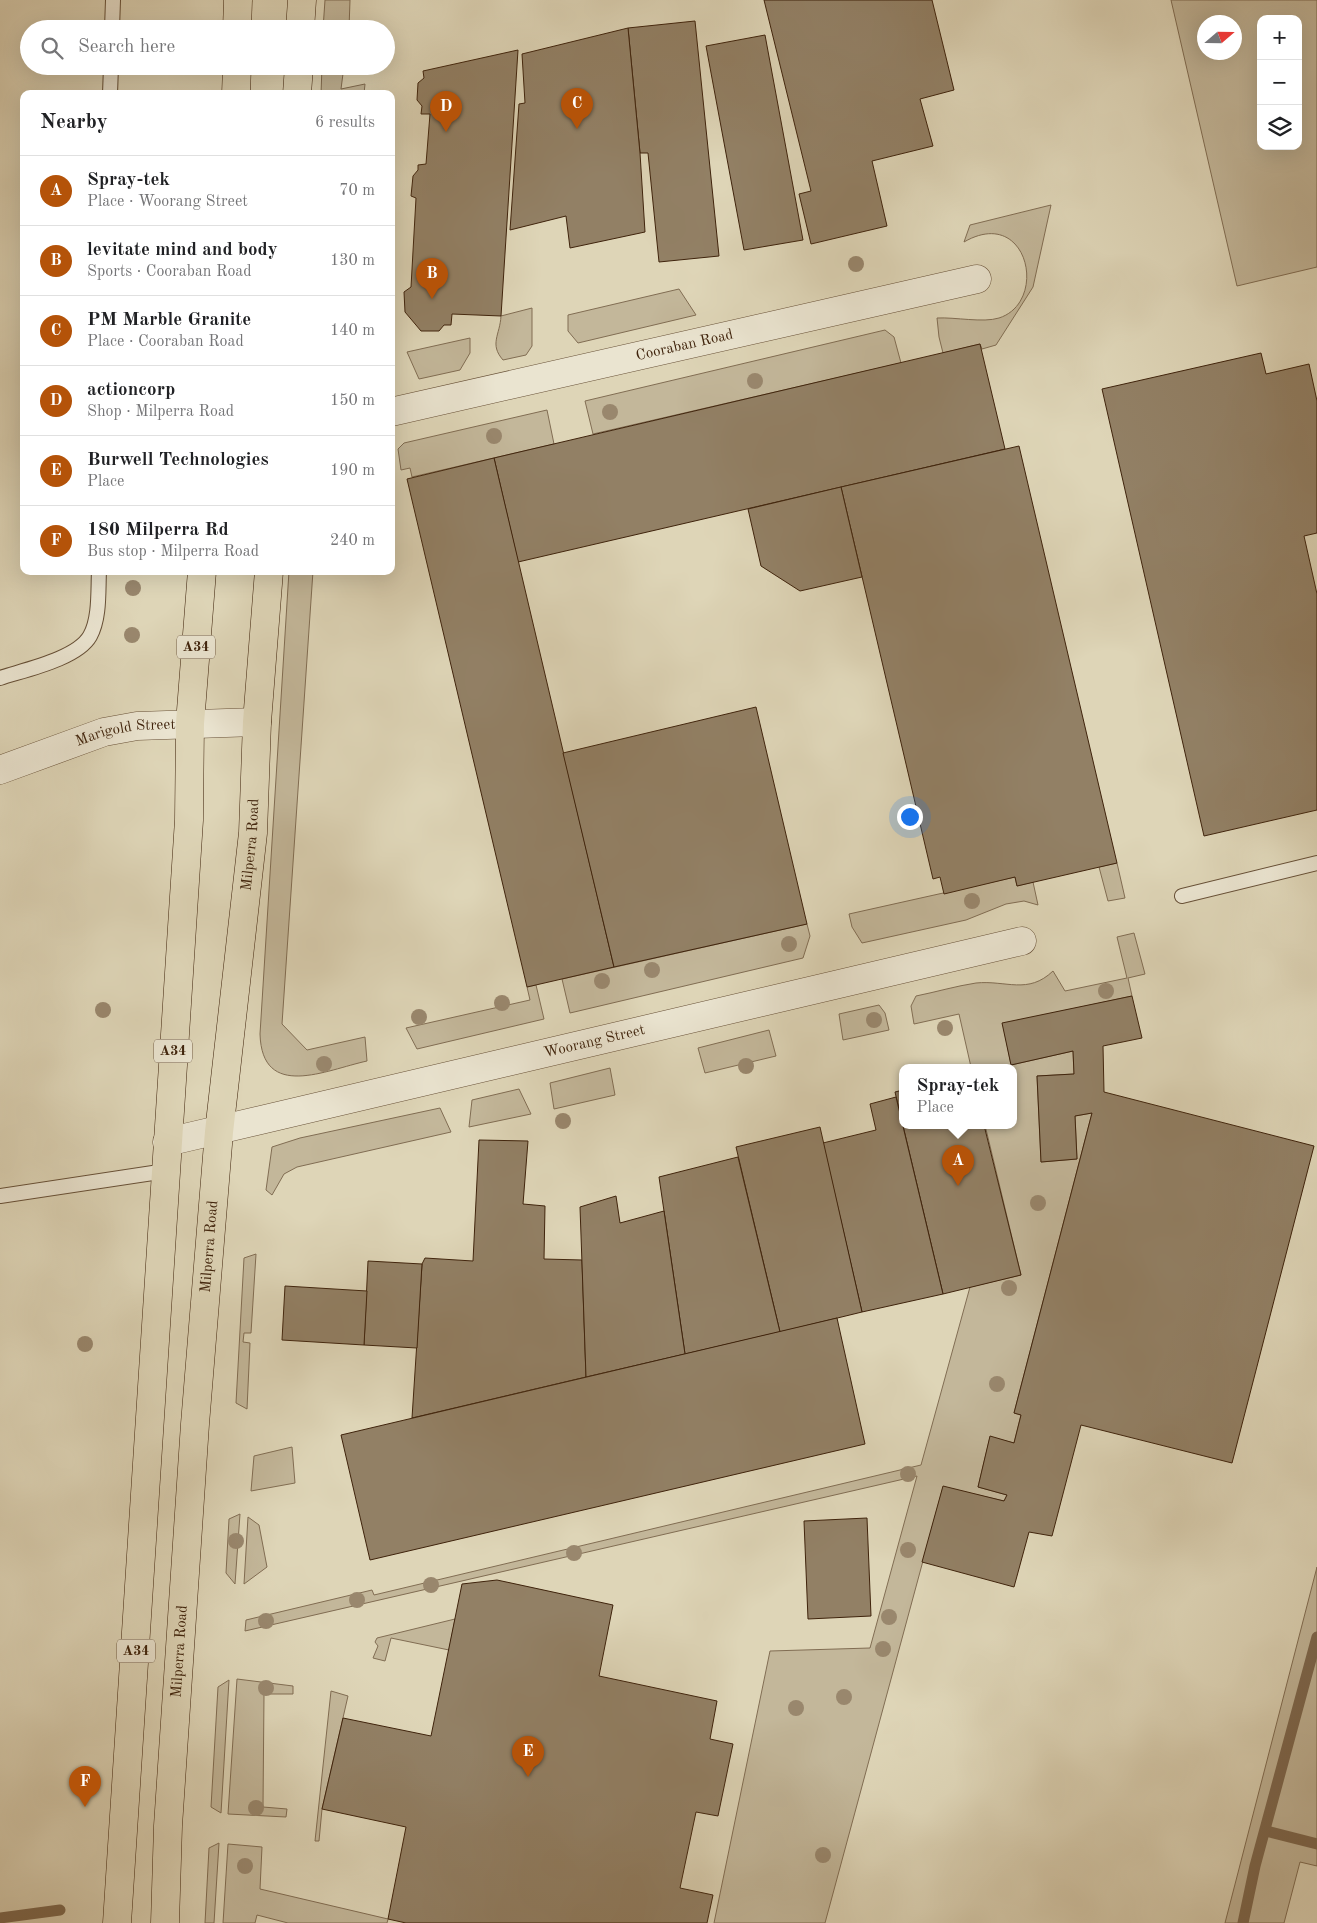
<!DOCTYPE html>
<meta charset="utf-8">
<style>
body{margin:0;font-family:"Old Standard TT",serif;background:#f2f2f2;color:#202124}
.controls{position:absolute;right:15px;top:15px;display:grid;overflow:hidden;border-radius:10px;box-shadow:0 5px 20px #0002}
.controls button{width:45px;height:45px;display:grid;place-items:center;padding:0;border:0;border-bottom:1px solid #e0e0e0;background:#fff;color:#202124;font:25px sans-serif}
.compass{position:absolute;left:1197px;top:15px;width:45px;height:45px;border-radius:50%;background:#fff;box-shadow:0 5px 20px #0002;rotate:70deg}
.you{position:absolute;left:909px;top:816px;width:18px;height:18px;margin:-12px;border:4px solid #fff;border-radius:50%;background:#1a73e8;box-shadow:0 0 0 8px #1a73e833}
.badge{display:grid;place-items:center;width:32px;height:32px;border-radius:50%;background:#b45309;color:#fff;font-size:16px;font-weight:700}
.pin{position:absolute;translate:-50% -41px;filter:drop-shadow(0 1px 2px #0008)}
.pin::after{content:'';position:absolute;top:26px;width:18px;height:15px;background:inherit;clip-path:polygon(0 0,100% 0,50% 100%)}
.popup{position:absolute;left:899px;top:1064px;width:118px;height:65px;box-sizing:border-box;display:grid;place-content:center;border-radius:10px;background:#fff;filter:drop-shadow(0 1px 4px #0005);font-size:16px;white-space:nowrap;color:#757577}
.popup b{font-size:19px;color:#202124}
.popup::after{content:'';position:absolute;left:50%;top:100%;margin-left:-10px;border:10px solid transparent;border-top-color:#fff}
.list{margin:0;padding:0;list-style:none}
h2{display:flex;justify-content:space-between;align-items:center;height:65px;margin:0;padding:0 20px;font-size:21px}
h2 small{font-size:16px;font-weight:400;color:#757577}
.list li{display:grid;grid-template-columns:32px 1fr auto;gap:15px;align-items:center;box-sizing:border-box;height:70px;padding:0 20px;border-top:1px solid #e0e0e0}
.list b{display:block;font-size:19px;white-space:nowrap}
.list p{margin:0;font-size:16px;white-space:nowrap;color:#757577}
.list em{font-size:16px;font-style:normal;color:#757577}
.icon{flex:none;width:28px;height:28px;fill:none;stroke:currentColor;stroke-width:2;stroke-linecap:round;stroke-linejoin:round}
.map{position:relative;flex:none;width:1317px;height:1923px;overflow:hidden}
.search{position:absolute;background:#fff;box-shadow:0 5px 20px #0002;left:20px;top:20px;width:375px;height:55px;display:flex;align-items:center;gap:12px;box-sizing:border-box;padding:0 18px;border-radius:28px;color:#757577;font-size:19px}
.panel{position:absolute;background:#fff;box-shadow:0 5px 20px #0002;left:20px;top:90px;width:375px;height:485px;border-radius:10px}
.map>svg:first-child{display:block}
.green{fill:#c3b79a;stroke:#816d53;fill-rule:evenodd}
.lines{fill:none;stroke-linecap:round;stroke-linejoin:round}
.stream{stroke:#7e6950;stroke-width:11}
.building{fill:#928065;stroke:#3f230c}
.service-casing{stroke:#675037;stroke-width:16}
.minor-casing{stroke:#675037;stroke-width:29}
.trunk-casing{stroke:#3f230c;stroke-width:29}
.service{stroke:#eae4d0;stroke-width:14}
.minor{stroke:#eae4d0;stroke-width:28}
.trunk{stroke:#ded5b7;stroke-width:28}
.tree{fill:#99876d}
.labels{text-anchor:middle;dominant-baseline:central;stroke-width:4.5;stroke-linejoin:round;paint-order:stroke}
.shield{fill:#eae4d0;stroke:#725d47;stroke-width:1}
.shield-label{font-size:14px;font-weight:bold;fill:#3f230c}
.street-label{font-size:15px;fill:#3f230c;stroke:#eae4d0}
</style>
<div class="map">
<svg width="1317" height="1923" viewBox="0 0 1317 1923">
<rect width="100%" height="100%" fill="#ded5b7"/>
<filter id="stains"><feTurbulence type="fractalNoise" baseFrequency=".004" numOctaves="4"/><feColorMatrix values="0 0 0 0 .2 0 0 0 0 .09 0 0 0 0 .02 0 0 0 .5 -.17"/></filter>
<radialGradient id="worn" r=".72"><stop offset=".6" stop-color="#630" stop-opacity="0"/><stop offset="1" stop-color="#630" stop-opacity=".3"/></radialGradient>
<g class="green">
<polygon points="325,0 350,0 349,29 323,29"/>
<path d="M1171,0H1317V267L1237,286ZM1261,19H1298V146H1261ZM1204,22H1234V52H1204Z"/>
<polygon points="322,66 344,66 341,89 365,84 364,94 321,94"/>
<path d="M1051,205L1033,287L996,345L982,349L980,344L943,353L939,337L937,318C955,317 983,323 999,318C1049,302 1028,205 964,242L970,225Z"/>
<polygon points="679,289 696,315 578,343 568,331 568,315"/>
<path d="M532,308V346L526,355L503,360C489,344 500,335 501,316Z"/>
<polygon points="885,330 894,337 901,363 593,434 585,401"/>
<polygon points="470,338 470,353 460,370 419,379 407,352"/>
<polygon points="547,410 554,444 412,477 410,468 401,470 398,449 404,443"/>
<path d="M289,571H313L282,1024L307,1050L365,1037L367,1061C326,1070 262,1101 260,1034Z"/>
<polygon points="1117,863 1125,898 1108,901 1099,867"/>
<polygon points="1015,877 1017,886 1033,882 1038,905 1024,901 1006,904 966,920 862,943 852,927 849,914"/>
<polygon points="807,924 810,936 803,958 570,1013 562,979"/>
<path d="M1134,933L1145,974L1128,978L1132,996L1003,1024L1011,1065L1073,1051L1074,1074L1037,1076L1041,1162L1077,1159L1075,1116L1092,1113L1014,1413L1021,1415L1014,1443L990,1437L978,1487L1007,1495L1004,1501L943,1487L825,1923H714L770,1651L870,1648L917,1476L245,1631L246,1620L372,1590L374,1595L921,1465L970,1287L1021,1275L985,1125H1013V1067H971L959,1014L914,1024L911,1006L916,996C936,992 956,986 976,983C1006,980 1028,995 1053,971L1065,991L1127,978L1117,937Z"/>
<polygon points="536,985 544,1019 417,1049 406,1028 530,1000 527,987"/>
<polygon points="879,1005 885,1013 889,1030 843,1040 839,1014"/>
<polygon points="769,1030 776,1056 705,1073 698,1048"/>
<polygon points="610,1068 615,1095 554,1109 550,1083"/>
<polygon points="519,1089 531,1114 469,1127 472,1100"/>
<polygon points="440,1108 451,1132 297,1167 284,1174 272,1195 266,1190 272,1147 300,1138"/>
<polygon points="256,1254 251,1333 244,1333 243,1342 250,1343 247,1409 236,1403 244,1258"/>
<polygon points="292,1447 295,1483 251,1491 254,1456"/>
<polygon points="240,1514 235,1584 226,1573 229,1519"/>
<polygon points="248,1517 259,1525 267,1567 244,1584"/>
<polygon points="1317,1567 1317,1866 1300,1862 1284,1923 1225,1923"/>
<polygon points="455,1619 449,1650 391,1638 385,1661 373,1658 378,1646 375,1642 377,1638"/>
<polygon points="237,1679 293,1686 293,1694 264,1694 263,1807 287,1809 286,1817 228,1814"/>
<polygon points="229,1680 221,1813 211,1807 218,1687"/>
<polygon points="331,1691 348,1696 322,1809 319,1841 315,1841"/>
<polygon points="219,1843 214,1923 205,1923 209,1848"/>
<polygon points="228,1844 262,1847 260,1889 388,1919 387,1923 288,1923 257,1915 255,1923 223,1923"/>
</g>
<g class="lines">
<g class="stream">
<polyline points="1266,1831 1317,1844"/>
<polyline points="0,1918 60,1910"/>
<polyline points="1243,1923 1255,1866 1317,1637"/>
</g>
</g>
<g class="building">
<polygon points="764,0 932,0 954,90 920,99 933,146 872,161 887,226 811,244 799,194 811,191"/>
<polygon points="695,21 719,256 659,262 648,153 640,153 628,28"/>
<polygon points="628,28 640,153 645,232 570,248 566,216 510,230 519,104 525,103 522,54"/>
<polygon points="765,35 803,240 744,250 706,46"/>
<polygon points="518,50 501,316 452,314 451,325 444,325 439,331 421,331 405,312 404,292 411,287 416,198 411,196 413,176 418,170 418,165 426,164 430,114 421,114 422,106 417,100 418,83 424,78 423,71"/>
<polygon points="980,344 1005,449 518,562 494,458"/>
<polygon points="1261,353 1266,374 1309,364 1317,401 1317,533 1304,536 1317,594 1317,810 1204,836 1102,389"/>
<polygon points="1019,446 1117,863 1017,886 1015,877 944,894 940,877 933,879 841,487"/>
<polygon points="494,458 614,967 527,987 407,479"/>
<polygon points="841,487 862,577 800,591 761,566 748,509"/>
<polygon points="756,707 807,924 614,967 563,753"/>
<polygon points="1132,996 1142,1038 1103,1046 1104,1092 1314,1146 1232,1463 1081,1425 1052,1536 1029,1532 1014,1587 922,1562 943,1486 1004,1501 1007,1495 978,1487 990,1436 1014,1443 1021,1415 1014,1413 1092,1113 1075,1116 1077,1159 1041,1162 1037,1076 1074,1074 1073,1051 1011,1065 1002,1023"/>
<polygon points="903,1090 903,1125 984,1125 1021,1275 943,1294 895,1092"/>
<polygon points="896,1097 943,1294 862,1312 823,1143 876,1130 870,1104"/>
<polygon points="820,1127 862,1312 780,1332 736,1147"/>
<polygon points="479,1140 528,1141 523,1204 545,1206 544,1259 582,1260 586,1377 412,1418 422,1264 425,1258 473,1261"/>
<polygon points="738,1157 780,1332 685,1354 659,1177"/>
<polygon points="616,1196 620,1223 664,1211 685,1354 586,1377 580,1207"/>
<polygon points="368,1261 422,1264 417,1348 364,1345"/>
<polygon points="285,1286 367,1291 364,1345 282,1340"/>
<polygon points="837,1318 865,1444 370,1560 341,1435"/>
<polygon points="867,1518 871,1616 808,1619 804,1521"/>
<polygon points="497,1580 613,1605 599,1676 717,1701 710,1739 733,1744 718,1816 696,1812 680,1888 713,1895 707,1923 406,1923 388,1919 406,1827 322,1809 343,1718 431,1736 462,1584"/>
</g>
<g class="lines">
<g class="service-casing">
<g id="service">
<polyline points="112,29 113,0"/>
<polyline points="110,94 111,66"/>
<path d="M0,678C24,670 77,659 90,636C100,618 98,591 99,571"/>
<polyline points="1182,896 1317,863"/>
<polyline points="0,1196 166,1171"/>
</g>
</g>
<g class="minor-casing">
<g id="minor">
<path id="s1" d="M391,412L977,279"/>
<path id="s2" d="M0,770L104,732L137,726L257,722"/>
<path id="s3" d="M167,1142L1022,941"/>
</g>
</g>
<g class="trunk-casing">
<g id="trunk">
<polyline points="237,29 238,0"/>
<polyline points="300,29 302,0"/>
<polyline points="236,94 237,66"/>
<polyline points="297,94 299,66"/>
<polyline points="117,1923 189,820 190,723 202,571"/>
<path id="s4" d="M165,1923L168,1826L195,1424L219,1132L253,833L257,722L269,571"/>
</g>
</g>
<use href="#service" class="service"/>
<use href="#minor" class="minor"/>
<use href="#trunk" class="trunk"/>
</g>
<g class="tree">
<circle cx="856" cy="264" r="8"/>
<circle cx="755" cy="381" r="8"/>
<circle cx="610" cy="412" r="8"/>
<circle cx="494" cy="436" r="8"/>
<circle cx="133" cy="588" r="8"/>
<circle cx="132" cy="635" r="8"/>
<circle cx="972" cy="901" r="8"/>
<circle cx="789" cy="944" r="8"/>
<circle cx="652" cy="970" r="8"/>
<circle cx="602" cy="981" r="8"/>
<circle cx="1106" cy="991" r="8"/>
<circle cx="502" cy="1003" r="8"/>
<circle cx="103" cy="1010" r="8"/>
<circle cx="419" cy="1017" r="8"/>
<circle cx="874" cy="1020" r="8"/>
<circle cx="945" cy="1028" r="8"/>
<circle cx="324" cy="1064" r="8"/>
<circle cx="746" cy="1066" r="8"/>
<circle cx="563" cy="1121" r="8"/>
<circle cx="1038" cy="1203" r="8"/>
<circle cx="1009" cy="1288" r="8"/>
<circle cx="85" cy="1344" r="8"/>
<circle cx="997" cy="1384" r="8"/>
<circle cx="908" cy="1474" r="8"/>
<circle cx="236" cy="1541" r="8"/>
<circle cx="908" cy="1550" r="8"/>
<circle cx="574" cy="1553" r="8"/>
<circle cx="431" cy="1585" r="8"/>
<circle cx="357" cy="1600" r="8"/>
<circle cx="889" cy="1617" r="8"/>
<circle cx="266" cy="1621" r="8"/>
<circle cx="883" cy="1649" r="8"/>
<circle cx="266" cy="1688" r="8"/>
<circle cx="844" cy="1697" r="8"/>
<circle cx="796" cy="1708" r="8"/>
<circle cx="256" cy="1808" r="8"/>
<circle cx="823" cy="1855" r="8"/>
<circle cx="245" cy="1866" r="8"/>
</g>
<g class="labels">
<g class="shield">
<rect x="177" y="635.5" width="38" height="23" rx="4"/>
<rect x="154" y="1039.5" width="38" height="23" rx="4"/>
<rect x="117" y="1639.5" width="38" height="23" rx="4"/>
</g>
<g class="shield-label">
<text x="196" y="647">A34</text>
<text x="173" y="1051">A34</text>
<text x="136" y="1651">A34</text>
</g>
<g class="street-label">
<text stroke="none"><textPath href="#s1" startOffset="301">Cooraban Road</textPath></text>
<text stroke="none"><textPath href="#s2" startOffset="132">Marigold Street</textPath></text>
<text stroke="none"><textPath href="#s4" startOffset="1082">Milperra Road</textPath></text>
<text stroke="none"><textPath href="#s3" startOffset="439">Woorang Street</textPath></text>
<text stroke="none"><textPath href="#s4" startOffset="678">Milperra Road</textPath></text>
<text stroke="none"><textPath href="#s4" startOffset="272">Milperra Road</textPath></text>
</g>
</g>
<rect width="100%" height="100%" filter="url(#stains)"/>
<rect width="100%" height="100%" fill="url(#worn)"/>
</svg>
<div class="controls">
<button>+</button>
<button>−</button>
<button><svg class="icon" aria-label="layers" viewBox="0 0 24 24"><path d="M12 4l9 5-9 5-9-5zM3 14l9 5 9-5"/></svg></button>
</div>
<svg class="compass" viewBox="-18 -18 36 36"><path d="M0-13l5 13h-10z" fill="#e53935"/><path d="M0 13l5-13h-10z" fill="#757577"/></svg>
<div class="you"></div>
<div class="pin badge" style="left:958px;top:1186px">A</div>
<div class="popup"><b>Spray-tek</b>Place</div>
<div class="pin badge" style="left:432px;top:299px">B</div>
<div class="pin badge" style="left:577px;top:129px">C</div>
<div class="pin badge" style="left:446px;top:132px">D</div>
<div class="pin badge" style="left:528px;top:1777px">E</div>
<div class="pin badge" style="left:85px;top:1807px">F</div>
<div class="search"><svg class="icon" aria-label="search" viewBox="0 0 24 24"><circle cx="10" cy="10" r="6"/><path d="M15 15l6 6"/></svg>Search here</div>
<section class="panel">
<h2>Nearby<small>6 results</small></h2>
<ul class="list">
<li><span class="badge">A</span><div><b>Spray-tek</b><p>Place · Woorang Street</p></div><em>70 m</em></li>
<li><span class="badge">B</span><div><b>levitate mind and body</b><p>Sports · Cooraban Road</p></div><em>130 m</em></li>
<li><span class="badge">C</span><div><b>PM Marble Granite</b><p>Place · Cooraban Road</p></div><em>140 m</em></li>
<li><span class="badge">D</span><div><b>actioncorp</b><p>Shop · Milperra Road</p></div><em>150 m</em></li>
<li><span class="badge">E</span><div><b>Burwell Technologies</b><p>Place</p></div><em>190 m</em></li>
<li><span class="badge">F</span><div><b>180 Milperra Rd</b><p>Bus stop · Milperra Road</p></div><em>240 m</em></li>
</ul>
</section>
</div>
